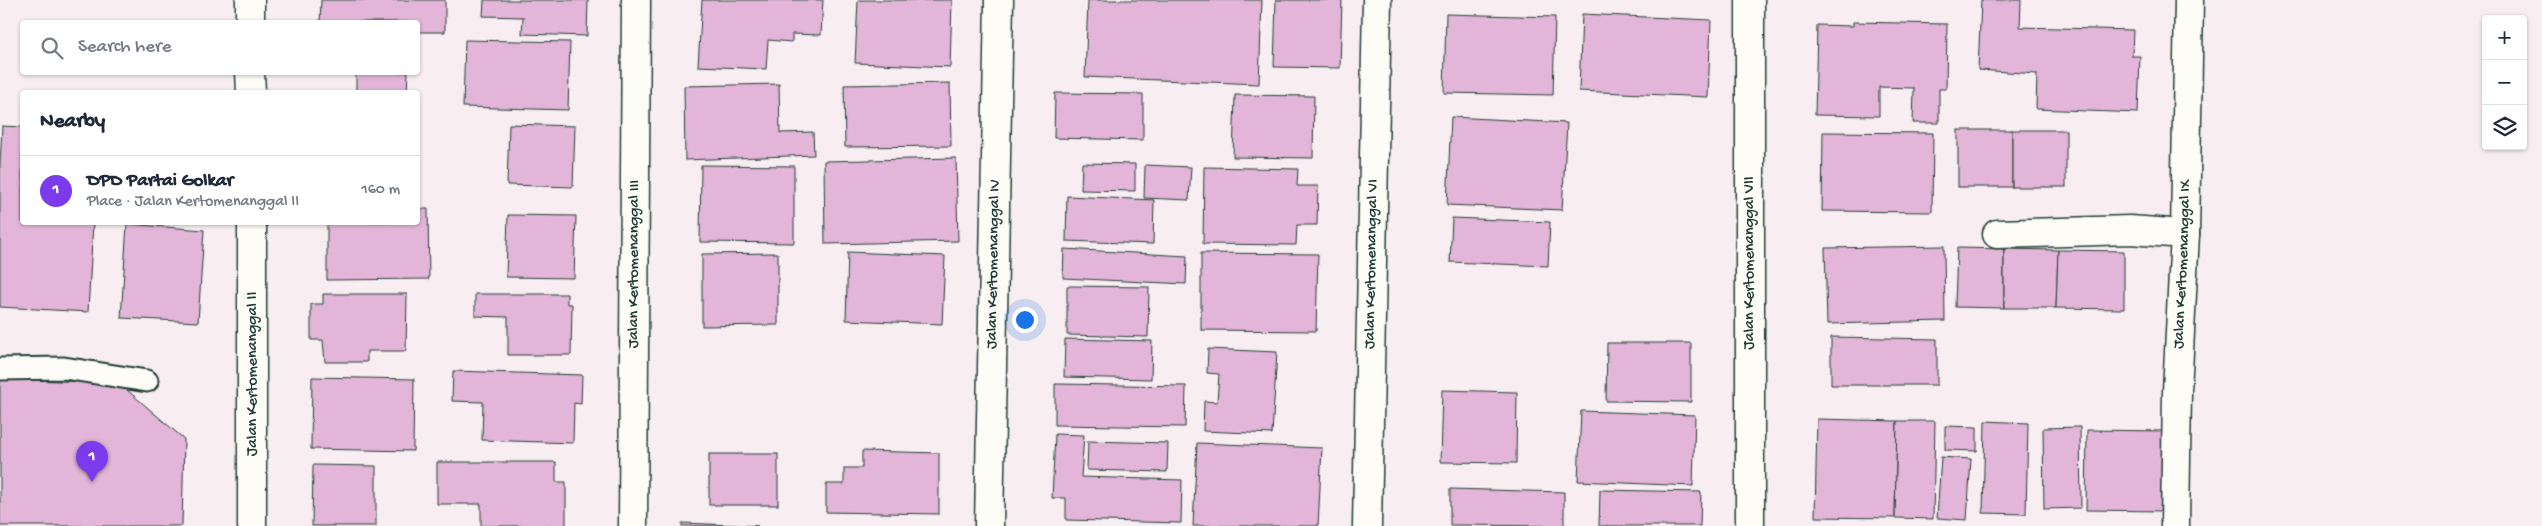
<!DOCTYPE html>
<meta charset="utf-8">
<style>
body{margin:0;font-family:"Gochi Hand",sans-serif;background:#f6f6f7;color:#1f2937}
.controls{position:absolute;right:15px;top:15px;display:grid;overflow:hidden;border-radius:5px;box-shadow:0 1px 4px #0004}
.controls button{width:45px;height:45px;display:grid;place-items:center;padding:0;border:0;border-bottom:1px solid #e0e1e3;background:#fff;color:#1f2937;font:25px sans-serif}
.you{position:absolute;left:1024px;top:319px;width:18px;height:18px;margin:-12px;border:4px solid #fff;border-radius:50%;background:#1a73e8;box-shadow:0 0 0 8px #1a73e833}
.badge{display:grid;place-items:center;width:32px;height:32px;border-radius:50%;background:#7c3aed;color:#fff;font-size:16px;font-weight:700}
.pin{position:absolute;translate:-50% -41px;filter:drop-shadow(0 1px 2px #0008)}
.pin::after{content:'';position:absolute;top:26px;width:18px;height:15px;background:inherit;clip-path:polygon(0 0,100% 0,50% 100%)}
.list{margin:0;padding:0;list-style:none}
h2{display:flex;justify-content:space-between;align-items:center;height:65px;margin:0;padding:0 20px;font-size:21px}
h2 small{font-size:16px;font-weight:400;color:#747a83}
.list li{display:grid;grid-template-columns:32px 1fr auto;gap:15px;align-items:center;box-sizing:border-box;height:70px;padding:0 20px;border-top:1px solid #e0e1e3}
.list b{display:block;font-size:19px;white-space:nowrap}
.list p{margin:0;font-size:16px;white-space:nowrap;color:#747a83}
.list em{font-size:16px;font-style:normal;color:#747a83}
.icon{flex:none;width:28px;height:28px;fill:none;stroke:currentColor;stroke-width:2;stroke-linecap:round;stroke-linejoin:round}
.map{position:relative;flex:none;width:2542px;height:526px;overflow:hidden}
.search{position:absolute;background:#fff;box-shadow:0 1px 4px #0004;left:20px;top:20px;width:400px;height:55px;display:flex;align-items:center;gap:12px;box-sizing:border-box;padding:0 18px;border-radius:5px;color:#747a83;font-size:19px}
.panel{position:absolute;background:#fff;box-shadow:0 1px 4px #0004;left:20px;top:90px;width:400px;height:135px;border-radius:5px}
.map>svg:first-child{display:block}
.building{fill:#e3b5d8;stroke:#1f3d34}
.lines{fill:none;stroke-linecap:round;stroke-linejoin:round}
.lane-casing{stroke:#1f3d34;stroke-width:25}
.street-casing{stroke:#1f3d34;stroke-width:31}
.lane{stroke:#fdfcf7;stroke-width:21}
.street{stroke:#fdfcf7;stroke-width:28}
.labels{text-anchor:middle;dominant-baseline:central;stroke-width:4.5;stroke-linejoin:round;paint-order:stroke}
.street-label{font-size:16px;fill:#1f3d34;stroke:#fdfcf7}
</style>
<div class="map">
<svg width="2542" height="526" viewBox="0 0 2542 526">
<rect width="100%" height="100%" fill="#f8eef1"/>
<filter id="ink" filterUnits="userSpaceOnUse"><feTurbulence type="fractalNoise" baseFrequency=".02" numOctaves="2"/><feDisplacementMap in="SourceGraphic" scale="10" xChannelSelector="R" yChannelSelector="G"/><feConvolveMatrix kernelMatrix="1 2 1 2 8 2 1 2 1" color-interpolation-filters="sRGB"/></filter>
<g filter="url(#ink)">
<g class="building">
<polygon points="321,0 445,0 445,32 418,32 418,22 320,22"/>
<polygon points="484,0 588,0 587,36 522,34 523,17 483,16"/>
<polygon points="702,0 823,0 821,35 792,34 792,42 768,40 766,69 698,66"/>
<polygon points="858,0 952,0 950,67 855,63"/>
<polygon points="1088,0 1262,0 1259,84 1085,77"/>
<polygon points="1276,0 1342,0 1340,68 1274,67"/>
<polygon points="1981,0 2021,0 2020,27 2133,30 2132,56 2140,56 2138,113 2036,109 2037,74 1978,70"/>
<polygon points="1446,14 1555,17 1553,95 1444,93"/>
<polygon points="1582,14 1711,20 1708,97 1579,91"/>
<polygon points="1853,22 1947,24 1946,89 1939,89 1939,123 1913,123 1914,88 1879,87 1879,116 1815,115 1817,25 1853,26"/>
<polygon points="465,40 570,42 568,110 463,107"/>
<polygon points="356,72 408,72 407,92 356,92"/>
<polygon points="950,83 951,146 845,147 844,85"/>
<polygon points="779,84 780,133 813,132 814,155 685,160 684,86"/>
<polygon points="1055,93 1143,94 1143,140 1054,138"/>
<polygon points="1235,95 1314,96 1313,158 1233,157"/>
<polygon points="1451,117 1567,123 1562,210 1447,205"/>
<polygon points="509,124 575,126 573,187 507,185"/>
<polygon points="2,126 22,127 22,222 93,222 88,312 0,307 0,164"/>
<rect x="1958" y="130" width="54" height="57"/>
<rect x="2012" y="130" width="54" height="57"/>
<polygon points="1823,132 1933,133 1932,212 1822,211"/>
<polygon points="956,158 958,241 825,244 824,161"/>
<polygon points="1082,163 1135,164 1135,191 1081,190"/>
<polygon points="701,165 794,166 794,243 700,242"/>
<polygon points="1145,165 1191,167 1189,200 1144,198"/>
<polygon points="1204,167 1298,169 1297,186 1318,186 1317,225 1297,225 1296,245 1203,244"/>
<polygon points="1067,196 1154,200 1153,244 1066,241"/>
<polygon points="418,209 428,209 429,279 327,280 327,222 418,222"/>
<polygon points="508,215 576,216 574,278 506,277"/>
<polygon points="1452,218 1550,222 1548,266 1450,262"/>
<polygon points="127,224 204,230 198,322 121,318"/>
<polygon points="1944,246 1945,321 1827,324 1825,248"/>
<polygon points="1957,248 2004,249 2004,308 1955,307"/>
<polygon points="1064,249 1187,256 1186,284 1063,278"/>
<polygon points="2004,249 2058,250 2056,308 2004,308"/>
<polygon points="2058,250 2124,251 2124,309 2056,308"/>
<polygon points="848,252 945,256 942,324 846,320"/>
<polygon points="778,253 778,325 702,326 702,254"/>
<polygon points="1201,253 1318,254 1316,331 1201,330"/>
<polygon points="1067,286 1149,287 1148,337 1067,335"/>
<polygon points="323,294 407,294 406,351 367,351 367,362 325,362 323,340 311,340 311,304 323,304"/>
<polygon points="475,294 567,294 567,304 572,304 571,355 508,355 508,317 475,316"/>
<polygon points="1831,337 1937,339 1937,385 1831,385"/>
<polygon points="1065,339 1152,341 1151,379 1064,377"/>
<polygon points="1607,343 1691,343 1691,402 1606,401"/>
<polygon points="1208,349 1277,352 1272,434 1203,431 1204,401 1217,402 1219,374 1207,373"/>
<polygon points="453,371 582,375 581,404 574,403 573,443 482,440 483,402 452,401"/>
<polygon points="312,377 414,379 413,451 311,449"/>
<polygon points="0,379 119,383 184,439 182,526 0,526"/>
<polygon points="1055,384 1186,386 1185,427 1055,425"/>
<polygon points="1442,390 1517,392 1516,463 1440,462"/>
<polygon points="1581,411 1695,415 1693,486 1578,481"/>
<polygon points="1817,419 1897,421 1895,518 1815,517"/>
<polygon points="1897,421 1935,421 1933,519 1895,518"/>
<polygon points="1985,421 2028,423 2026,514 1983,513"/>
<polygon points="1945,426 1977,427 1977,451 1945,450"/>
<polygon points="2080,427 2081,508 2044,509 2043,428"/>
<polygon points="2087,430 2165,431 2164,511 2086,510"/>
<polygon points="1055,434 1084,435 1081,477 1182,480 1181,523 1066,520 1066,498 1052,498"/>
<polygon points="1088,441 1168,443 1167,472 1087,470"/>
<polygon points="1197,443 1322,448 1318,526 1193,526"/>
<polygon points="862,451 939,453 939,514 826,512 826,484 844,484 844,468 862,468"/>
<rect x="709" y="454" width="69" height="51"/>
<polygon points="1941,457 1971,459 1967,520 1937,518"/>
<polygon points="437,462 556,462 556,482 566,482 566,526 481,526 481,504 437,504"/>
<polygon points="313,465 376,466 376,526 312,526"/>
<polygon points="1450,489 1564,492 1564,526 1450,525"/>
<polygon points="1600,490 1701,492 1700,526 1599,526"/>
<polygon points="682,523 758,526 682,526"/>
</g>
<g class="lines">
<g class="lane-casing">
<polyline id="lane" points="0,369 64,368 147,381"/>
</g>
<g class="street-casing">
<g id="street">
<polyline points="250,0 250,22"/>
<polyline points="1750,0 1750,526"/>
<polyline points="250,72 251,92"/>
<polyline points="252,222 252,526"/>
<polyline points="1997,234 2130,230 2185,234"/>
<path id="s1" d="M633,526L636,0"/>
<path id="s2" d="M989,526L999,0"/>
<path id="s3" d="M1367,526L1377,0"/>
<path id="s4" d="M2175,526L2177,391L2185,234L2189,0"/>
</g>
</g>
<use href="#lane" class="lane"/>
<use href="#street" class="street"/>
</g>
</g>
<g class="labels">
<g class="street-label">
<text stroke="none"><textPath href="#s1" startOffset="262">Jalan Kertomenanggal III</textPath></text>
<text stroke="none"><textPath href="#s2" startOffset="262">Jalan Kertomenanggal IV</textPath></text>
<text stroke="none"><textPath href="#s3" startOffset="262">Jalan Kertomenanggal VI</textPath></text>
<text transform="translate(1750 263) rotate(-90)">Jalan Kertomenanggal VII</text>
<text stroke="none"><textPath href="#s4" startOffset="262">Jalan Kertomenanggal IX</textPath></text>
<text transform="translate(253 374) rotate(-90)">Jalan Kertomenanggal II</text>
</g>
</g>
</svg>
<div class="controls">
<button>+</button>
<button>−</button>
<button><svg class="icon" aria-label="layers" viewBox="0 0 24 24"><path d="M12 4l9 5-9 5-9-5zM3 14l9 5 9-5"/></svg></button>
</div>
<div class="you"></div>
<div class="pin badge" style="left:92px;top:482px">1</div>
<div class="search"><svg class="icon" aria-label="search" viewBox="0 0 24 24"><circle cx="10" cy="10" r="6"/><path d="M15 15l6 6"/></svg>Search here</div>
<section class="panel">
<h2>Nearby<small></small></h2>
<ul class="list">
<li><span class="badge">1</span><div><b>DPD Partai Golkar</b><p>Place · Jalan Kertomenanggal II</p></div><em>160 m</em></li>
</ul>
</section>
</div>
